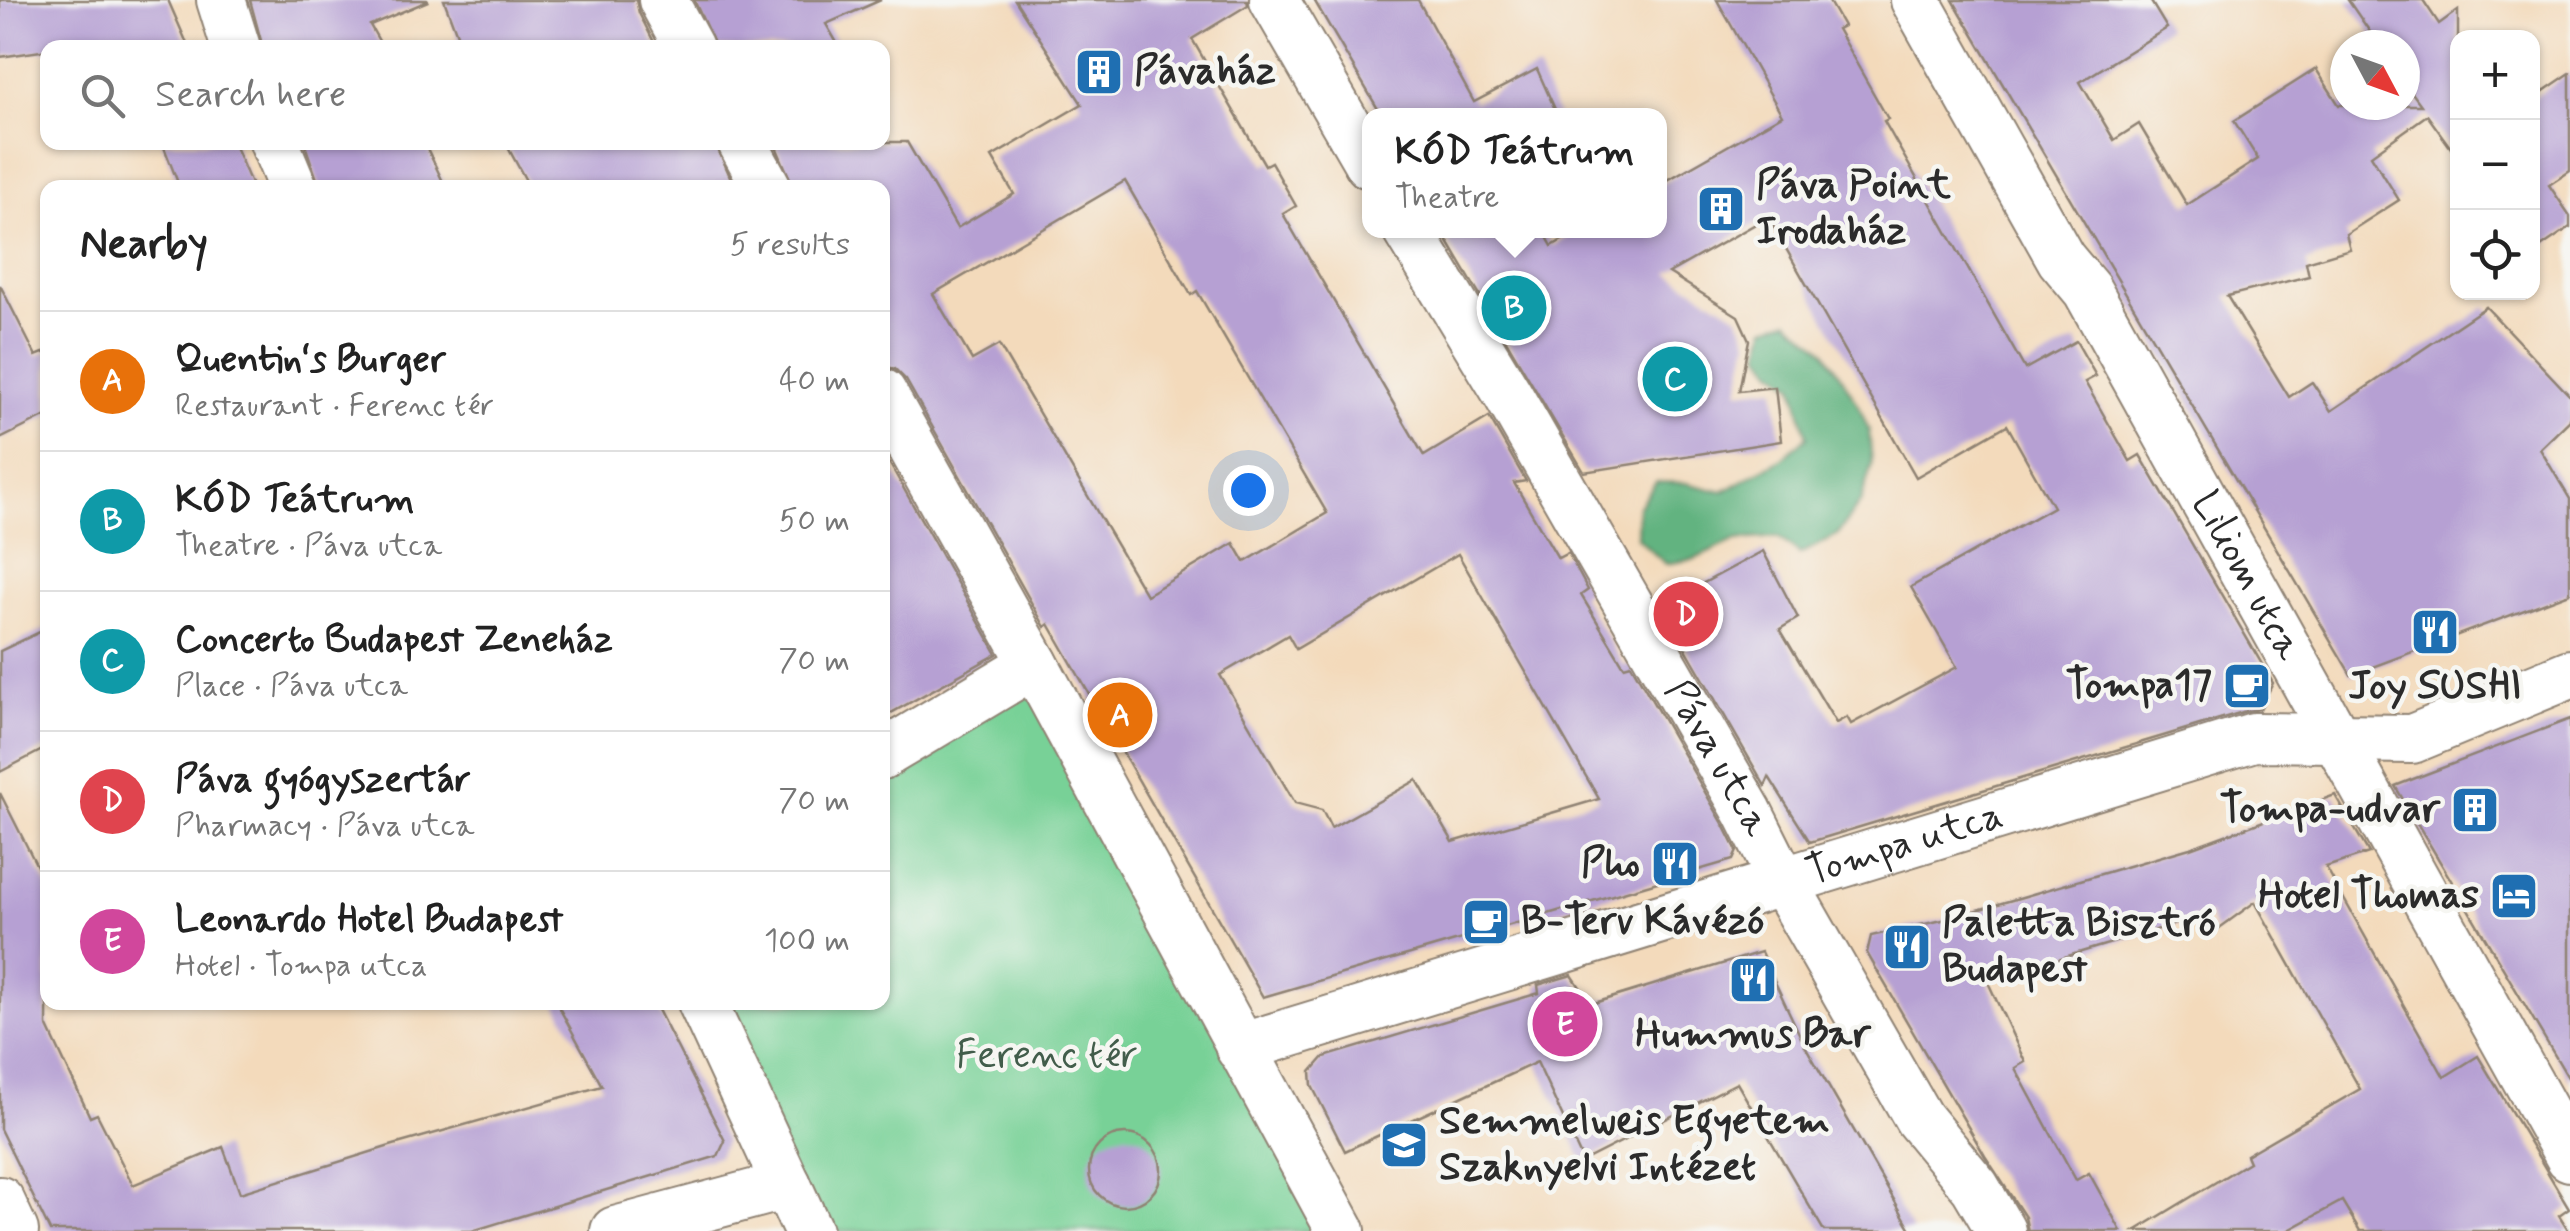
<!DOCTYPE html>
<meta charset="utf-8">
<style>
body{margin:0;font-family:Mynerve,sans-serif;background:#f6f6f6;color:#222}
.controls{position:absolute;right:30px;top:30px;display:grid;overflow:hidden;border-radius:20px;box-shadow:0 2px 8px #0004}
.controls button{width:90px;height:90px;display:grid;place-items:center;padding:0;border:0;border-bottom:2px solid #e0e0e0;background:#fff;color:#222;font:50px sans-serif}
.compass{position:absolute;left:2330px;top:30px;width:90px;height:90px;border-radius:50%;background:#fff;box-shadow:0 2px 8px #0004;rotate:131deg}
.you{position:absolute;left:1248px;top:490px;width:35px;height:35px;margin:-25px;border:8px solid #fff;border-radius:50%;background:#1a73e8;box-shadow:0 0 0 15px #1a73e833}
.badge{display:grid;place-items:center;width:65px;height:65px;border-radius:50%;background:#1f6fb2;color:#fff;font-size:32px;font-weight:700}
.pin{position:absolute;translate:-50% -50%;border:5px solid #fff;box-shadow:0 2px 10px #0006}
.popup{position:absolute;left:1362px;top:108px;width:305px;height:130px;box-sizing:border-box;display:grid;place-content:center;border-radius:20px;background:#fff;filter:drop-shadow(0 2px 8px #0005);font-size:32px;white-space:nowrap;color:#767676}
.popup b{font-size:38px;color:#222}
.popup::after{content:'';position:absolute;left:50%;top:100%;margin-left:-20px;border:20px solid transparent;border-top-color:#fff}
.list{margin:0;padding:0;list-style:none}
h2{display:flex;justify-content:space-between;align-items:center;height:130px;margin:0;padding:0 40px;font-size:42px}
h2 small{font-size:32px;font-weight:400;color:#767676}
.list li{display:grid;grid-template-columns:65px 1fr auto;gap:30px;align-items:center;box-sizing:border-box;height:140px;padding:0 40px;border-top:2px solid #e0e0e0}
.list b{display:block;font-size:38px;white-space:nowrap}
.list p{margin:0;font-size:32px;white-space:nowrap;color:#767676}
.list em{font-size:32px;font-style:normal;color:#767676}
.icon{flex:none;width:55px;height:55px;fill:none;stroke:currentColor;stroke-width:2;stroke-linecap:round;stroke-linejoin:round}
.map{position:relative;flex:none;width:2570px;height:1231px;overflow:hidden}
.search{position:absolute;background:#fff;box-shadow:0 2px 8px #0004;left:40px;top:40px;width:850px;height:110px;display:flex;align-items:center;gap:25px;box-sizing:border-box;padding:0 35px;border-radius:20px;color:#767676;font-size:38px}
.panel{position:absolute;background:#fff;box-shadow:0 2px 8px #0004;left:40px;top:180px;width:850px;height:830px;border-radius:20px}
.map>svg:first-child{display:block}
.green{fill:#78d197;stroke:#527e61;stroke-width:2.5}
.forest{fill:#62b380;stroke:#466f56;stroke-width:2.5}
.building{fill:#b6a0d3;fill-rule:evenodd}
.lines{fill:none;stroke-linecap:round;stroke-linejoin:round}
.minor-casing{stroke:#8f8273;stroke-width:52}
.minor{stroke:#fff;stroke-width:48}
.labels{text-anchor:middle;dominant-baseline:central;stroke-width:9;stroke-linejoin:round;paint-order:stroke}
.poi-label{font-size:40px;font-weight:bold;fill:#2b2b2b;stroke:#f6f6f2;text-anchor:start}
.street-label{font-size:40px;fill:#2b2b2b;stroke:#f6f6f2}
.park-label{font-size:40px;fill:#425d4b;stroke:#f6f6f2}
</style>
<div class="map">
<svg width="2570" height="1231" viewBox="0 0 2570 1231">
<rect width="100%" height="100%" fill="#f6f6f2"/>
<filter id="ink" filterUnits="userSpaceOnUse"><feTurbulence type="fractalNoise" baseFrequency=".01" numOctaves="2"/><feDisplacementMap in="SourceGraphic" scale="20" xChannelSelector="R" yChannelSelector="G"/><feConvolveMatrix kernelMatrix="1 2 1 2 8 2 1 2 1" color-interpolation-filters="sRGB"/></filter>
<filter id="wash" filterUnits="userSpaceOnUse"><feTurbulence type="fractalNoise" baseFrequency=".0048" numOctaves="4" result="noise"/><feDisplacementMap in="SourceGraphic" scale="40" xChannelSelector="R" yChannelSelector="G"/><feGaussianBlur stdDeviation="2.25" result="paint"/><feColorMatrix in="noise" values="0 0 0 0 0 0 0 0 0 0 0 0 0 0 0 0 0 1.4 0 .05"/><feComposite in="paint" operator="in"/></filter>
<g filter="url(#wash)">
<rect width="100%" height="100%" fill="#f3dabb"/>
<polygon class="green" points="1034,664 1341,1231 808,1231 702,1003 882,1002 883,755"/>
<polygon class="forest" points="1789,320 1825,350 1857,402 1869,430 1872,464 1861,501 1837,535 1800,554 1778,537 1736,540 1695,559 1666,564 1637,538 1638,507 1656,482 1686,483 1723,492 1781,459 1807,437 1794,385 1774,370 1761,353 1766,327"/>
<g id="blocks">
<g class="building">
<polygon points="0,0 168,0 189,48 48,48 48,50 0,57"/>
<polygon points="250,0 427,0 428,1 370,25 383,48 263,48"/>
<polygon points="444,0 636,0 639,13 657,48 462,48"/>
<polygon points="694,0 881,0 826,24 840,48 716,48"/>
<path d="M1015,0H1247L1248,5L1192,39L1265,165L1271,162L1296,206L1283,214L1424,456L1489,417L1526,481L1514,483L1558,558L1568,553L1588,590L1581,595L1624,666L1631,664L1724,825L1737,851L1733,860L1263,997L1049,624L1045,627L906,380L895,369L882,366V188H794L774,142H907L957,228L1014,194L992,157L1082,104ZM1125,181L1191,295L1197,291L1327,513L1245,562L1234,543L1146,595L999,345L972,360L933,294ZM1458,554L1599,799L1453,842L1417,780L1331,828L1322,810L1295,803L1220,675L1288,635L1296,649Z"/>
<polygon points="1314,0 1418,0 1474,102 1537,69 1558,116 1382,116"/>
<polygon points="1717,0 1828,0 1843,26 1837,29 1888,119 1884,121 2025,369 2076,341 2096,376 2085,382 2130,461 2140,455 2273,683 2260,709 2246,711 1810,842 1769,777 1765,786 1685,647 1689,646 1665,604 1763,551 1798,618 1780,629 1836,723 1847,717 1851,724 1957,667 1911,587 2053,507 2007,425 1916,477 1768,217 1669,273 1738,316 1749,340 1739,391 1775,387 1781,441 1584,472 1441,230 1543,230 1552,246 1579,230 1659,230 1659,185 1782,115"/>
<polygon points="1953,0 2150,0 2167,28 2080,82 2114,140 2139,124 2187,205 2258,159 2234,121 2316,69 2339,105 2421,105 2405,83 2405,45 2379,45 2348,0 2423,0 2439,24 2458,10 2458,158 2427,115 2371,155 2399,200 2346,234 2350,249 2306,262 2309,276 2227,296 2289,397 2312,382 2331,411 2486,307 2570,396 2570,420 2540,449 2570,499 2570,593 2351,675"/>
<polygon points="2570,73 2570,171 2549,185 2570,216 2570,227 2532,253 2532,99"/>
<polygon points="162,142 233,142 253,188 180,188"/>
<polygon points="304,142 424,142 446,188 320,188"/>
<polygon points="505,142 715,142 735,188 530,188"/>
<polygon points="0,285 36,356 48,351 48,415 0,439"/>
<polygon points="882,450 997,654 882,718"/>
<polygon points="48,628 48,747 0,772 0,651"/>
<polygon points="2570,719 2570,1081 2395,786"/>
<polygon points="0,793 48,888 47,1025 90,1117 97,1114 133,1185 223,1147 240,1193 390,1146 602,1086 556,1002 654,1002 725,1141 718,1156 472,1231 50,1231 0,1129"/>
<polygon points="2335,795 2369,853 2326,867 2444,1077 2478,1056 2569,1208 2559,1215 2569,1231 2360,1231 2342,1201 2287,1231 2135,1231 2249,1162 2246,1155 2360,1089 2255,902 2214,932 2209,914 1987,980 2025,1062 2015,1068 2076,1180 2089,1173 2121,1231 2028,1231 2025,1217 1985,1156 1867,953 1871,936 1947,919 2190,848"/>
<polygon points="1761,952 1804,1044 1912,1231 1824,1231 1737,1083 1583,1161 1537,1062 1345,1151 1312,1086 1311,1072 1324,1057 1539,993 1538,985 1572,975 1591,1004"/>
<circle cx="1125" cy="1170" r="36"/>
</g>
</g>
</g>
<g filter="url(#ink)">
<use href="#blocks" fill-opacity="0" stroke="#8f8273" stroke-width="2.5"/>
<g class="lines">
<g class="minor-casing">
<g id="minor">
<polyline points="221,0 236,48"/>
<polyline points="663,0 689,48"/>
<polyline points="1274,0 1369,164"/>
<path id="s1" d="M1915,0L2061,259L2087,290L2570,1157"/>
<polyline points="274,142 293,188"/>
<polyline points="742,142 767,188"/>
<path id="s2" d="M1408,230L1507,393L1748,812L1784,884L1919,1119L1975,1187L2001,1231"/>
<polyline points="882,393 1034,664 1341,1231"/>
<polyline points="882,755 1034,664"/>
<polyline points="702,1002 808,1231"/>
<path id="s3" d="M1240,1048L2254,737L2412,739L2570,674"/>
<polyline points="0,1201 14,1231"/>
<polyline points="615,1231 787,1185"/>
</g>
</g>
<use href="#minor" class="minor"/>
</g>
</g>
<defs>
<g id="building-square" transform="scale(2.5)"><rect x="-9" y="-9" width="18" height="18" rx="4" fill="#1f6fb2" stroke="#f6f6f2"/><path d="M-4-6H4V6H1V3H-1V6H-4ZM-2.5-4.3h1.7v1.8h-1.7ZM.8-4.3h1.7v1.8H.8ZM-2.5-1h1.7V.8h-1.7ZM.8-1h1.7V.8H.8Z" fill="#fff"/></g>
<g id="restaurant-square" transform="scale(2.5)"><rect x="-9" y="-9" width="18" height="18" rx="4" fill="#1f6fb2" stroke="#f6f6f2"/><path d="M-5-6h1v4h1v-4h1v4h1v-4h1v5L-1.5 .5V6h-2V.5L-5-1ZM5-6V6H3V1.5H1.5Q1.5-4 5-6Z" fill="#fff"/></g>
<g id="cafe-square" transform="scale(2.5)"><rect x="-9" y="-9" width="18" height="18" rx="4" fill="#1f6fb2" stroke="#f6f6f2"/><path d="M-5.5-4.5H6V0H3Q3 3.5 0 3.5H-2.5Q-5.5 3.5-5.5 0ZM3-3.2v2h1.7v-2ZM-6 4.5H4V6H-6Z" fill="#fff"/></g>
<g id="hotel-square" transform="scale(2.5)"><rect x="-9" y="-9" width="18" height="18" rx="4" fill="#1f6fb2" stroke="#f6f6f2"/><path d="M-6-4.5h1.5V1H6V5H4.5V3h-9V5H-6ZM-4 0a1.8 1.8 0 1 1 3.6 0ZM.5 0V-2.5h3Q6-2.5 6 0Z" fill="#fff"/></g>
<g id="university-square" transform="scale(2.5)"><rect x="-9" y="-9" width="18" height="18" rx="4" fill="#1f6fb2" stroke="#f6f6f2"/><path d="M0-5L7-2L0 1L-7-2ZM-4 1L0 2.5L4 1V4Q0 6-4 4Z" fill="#fff"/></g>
</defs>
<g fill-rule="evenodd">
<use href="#building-square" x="1099" y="72"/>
<use href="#building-square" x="1721" y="209"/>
<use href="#restaurant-square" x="2435" y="632"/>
<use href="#cafe-square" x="2247" y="686"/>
<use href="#building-square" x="2475" y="810"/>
<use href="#restaurant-square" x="1675" y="864"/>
<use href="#hotel-square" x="2514" y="896"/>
<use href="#cafe-square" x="1486" y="922"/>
<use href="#restaurant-square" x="1907" y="947"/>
<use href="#restaurant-square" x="1753" y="980"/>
<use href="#university-square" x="1404" y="1145"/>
</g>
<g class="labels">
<g class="poi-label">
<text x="1134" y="72">Pávaház</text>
<text x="1756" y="186">Páva Point<tspan x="1756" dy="46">Irodaház</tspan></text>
<text x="2212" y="686" text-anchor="end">Tompa17</text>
<text x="2435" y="687" text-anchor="middle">Joy SUSHI</text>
<text x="2440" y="810" text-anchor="end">Tompa-udvar</text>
<text x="1640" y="864" text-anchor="end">Pho</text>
<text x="2479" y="896" text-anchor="end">Hotel Thomas</text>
<text x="1521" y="922">B-Terv Kávézó</text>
<text x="1942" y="924">Paletta Bisztró<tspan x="1942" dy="46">Budapest</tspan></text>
<text x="1753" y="1035" text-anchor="middle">Hummus Bar</text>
<text x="1439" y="1122">Semmelweis Egyetem<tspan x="1439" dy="46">Szaknyelvi Intézet</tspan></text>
</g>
<g class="street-label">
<text stroke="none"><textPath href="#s1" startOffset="665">Liliom utca</textPath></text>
<text stroke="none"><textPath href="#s2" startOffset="612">Páva utca</textPath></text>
<text stroke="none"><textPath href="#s3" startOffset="695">Tompa utca</textPath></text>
</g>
<g class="park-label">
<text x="1047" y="1056">Ferenc tér</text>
</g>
</g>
</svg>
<div class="controls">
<button>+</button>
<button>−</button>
<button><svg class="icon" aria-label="locate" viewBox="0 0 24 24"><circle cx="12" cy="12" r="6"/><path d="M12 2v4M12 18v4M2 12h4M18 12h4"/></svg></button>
</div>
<svg class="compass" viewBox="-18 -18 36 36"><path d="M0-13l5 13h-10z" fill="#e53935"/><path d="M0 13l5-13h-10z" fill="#767676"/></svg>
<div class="you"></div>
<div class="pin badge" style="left:1120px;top:715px;background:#e8710a">A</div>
<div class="pin badge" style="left:1514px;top:308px;background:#0f9aa8">B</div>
<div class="popup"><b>KÓD Teátrum</b>Theatre</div>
<div class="pin badge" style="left:1675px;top:379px;background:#0f9aa8">C</div>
<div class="pin badge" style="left:1686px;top:614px;background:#e0444e">D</div>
<div class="pin badge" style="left:1565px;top:1024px;background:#d1479c">E</div>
<div class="search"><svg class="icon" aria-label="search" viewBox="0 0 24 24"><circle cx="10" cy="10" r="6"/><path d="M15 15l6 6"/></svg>Search here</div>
<section class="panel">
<h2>Nearby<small>5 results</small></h2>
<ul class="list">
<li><span class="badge" style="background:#e8710a">A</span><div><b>Quentin‘s Burger</b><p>Restaurant · Ferenc tér</p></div><em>40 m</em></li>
<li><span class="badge" style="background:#0f9aa8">B</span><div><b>KÓD Teátrum</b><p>Theatre · Páva utca</p></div><em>50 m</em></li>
<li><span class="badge" style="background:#0f9aa8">C</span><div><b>Concerto Budapest Zeneház</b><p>Place · Páva utca</p></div><em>70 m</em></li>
<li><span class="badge" style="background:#e0444e">D</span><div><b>Páva gyógyszertár</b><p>Pharmacy · Páva utca</p></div><em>70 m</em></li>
<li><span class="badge" style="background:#d1479c">E</span><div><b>Leonardo Hotel Budapest</b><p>Hotel · Tompa utca</p></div><em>100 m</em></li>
</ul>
</section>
</div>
